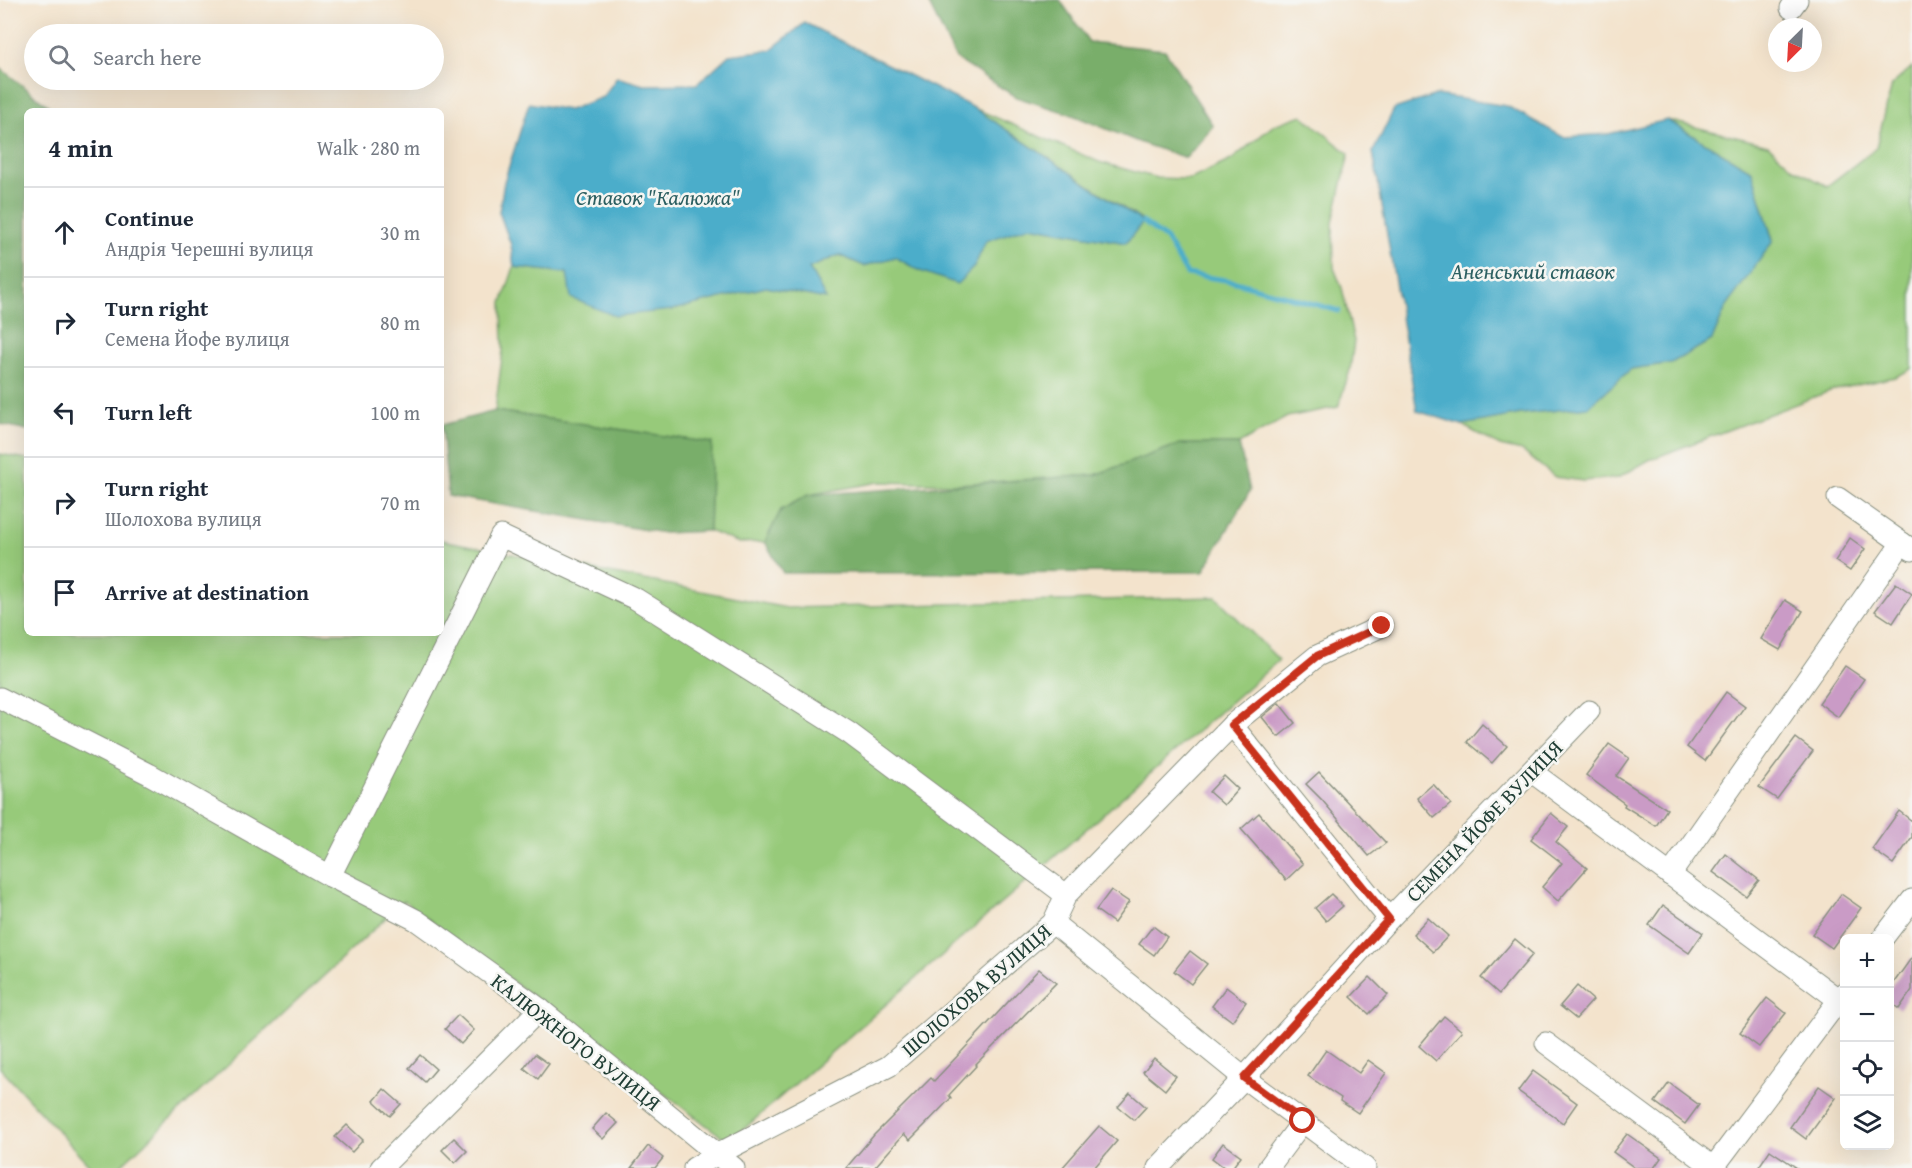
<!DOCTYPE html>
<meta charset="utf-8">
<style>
body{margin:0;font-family:"Gentium Book Plus",serif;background:#f6f6f7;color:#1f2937}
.controls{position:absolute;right:18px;bottom:18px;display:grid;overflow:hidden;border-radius:9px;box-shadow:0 6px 24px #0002}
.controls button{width:54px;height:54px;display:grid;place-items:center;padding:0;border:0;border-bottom:2px solid #e0e1e3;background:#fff;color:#1f2937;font:30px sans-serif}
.compass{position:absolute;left:1768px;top:18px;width:54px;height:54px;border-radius:50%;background:#fff;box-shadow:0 6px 24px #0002;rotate:204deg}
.stop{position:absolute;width:18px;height:18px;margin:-14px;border:4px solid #c8321e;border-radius:50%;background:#fff}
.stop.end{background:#c8321e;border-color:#fff;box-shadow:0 2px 6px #0008}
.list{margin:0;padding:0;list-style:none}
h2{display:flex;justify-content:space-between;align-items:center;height:78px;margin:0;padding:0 24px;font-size:26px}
h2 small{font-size:20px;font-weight:400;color:#747a83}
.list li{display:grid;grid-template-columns:39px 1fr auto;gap:18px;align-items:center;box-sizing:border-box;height:90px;padding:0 24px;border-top:2px solid #e0e1e3}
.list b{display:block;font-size:22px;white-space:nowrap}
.list p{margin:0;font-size:20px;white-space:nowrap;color:#747a83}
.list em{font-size:20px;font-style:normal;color:#747a83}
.icon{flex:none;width:33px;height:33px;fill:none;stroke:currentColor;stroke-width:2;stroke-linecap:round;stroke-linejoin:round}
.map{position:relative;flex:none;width:1912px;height:1168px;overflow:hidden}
.search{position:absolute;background:#fff;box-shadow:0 6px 24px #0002;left:24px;top:24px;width:420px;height:66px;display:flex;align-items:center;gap:15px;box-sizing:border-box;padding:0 21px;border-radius:33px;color:#747a83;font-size:22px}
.panel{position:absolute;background:#fff;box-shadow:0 6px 24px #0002;left:24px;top:108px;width:420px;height:528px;border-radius:9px}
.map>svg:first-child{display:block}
.green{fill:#97ca7a;stroke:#5b8457;stroke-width:1.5}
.forest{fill:#79ae6a;stroke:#4c764f;stroke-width:1.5}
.water{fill:#4badca;stroke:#35757f;stroke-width:1.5}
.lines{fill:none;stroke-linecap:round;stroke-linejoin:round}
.stream{stroke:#4badca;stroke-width:5}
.building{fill:#ca9bc6}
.minor-casing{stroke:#899080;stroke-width:23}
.minor{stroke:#fff;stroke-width:21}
.route{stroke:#c8321e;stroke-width:8}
.labels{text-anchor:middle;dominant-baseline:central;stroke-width:5;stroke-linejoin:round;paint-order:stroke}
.street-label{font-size:21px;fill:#1f3d34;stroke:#f6f6f2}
.water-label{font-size:22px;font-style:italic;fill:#2c5f61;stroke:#f6f6f2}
</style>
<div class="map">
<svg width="1912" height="1168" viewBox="0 0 1912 1168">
<rect width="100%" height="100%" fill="#f6f6f2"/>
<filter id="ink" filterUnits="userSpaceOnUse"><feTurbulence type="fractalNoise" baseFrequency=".0167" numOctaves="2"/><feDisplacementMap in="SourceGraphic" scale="12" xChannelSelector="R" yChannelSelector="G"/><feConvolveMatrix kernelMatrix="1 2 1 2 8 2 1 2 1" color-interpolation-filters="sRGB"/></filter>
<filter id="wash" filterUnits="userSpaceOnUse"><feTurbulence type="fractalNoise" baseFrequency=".008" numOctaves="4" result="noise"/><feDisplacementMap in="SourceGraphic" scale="24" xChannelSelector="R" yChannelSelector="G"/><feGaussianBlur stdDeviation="1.35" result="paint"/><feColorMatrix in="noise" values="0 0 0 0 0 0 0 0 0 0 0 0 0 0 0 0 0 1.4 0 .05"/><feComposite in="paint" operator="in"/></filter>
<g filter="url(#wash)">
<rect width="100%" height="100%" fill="#f3e3cc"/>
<g class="green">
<polygon points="1912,67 1912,369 1895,377 1830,391 1649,460 1618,478 1583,481 1555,477 1522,451 1500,446 1462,425 1521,414 1588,407 1631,369 1671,363 1712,340 1726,307 1773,240 1752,171 1667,120 1768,145 1793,168 1827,186 1876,148 1892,85"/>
<polygon points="974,108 1099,162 1157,178 1191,179 1231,160 1274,125 1302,115 1349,154 1333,222 1334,268 1342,288 1354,341 1350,370 1338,407 1287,417 1239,444 1180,444 1095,475 958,484 879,482 808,495 781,510 765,542 739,543 709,531 711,443 495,411 503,350 502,303 514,267 567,273 672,310 766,287 826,299 809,268 840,255 864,266 895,257 920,271 974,267 985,241 1030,226 1126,243 1143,221"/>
<polygon points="0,454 27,459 27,633 441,633 441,540 787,608 1216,597 1279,660 729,1142 404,901 118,1168 92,1168 0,1068"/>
</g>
<g class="forest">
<polygon points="927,0 1060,0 1089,42 1165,50 1213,126 1186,158 1141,143 1070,114 1016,97 956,59"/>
<polygon points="0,68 55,111 27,111 27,430 0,424"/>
<polygon points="495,411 712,443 709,531 664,533 448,496 442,425"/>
<polygon points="1180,444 1239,444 1250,491 1203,572 783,573 765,542 781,510 808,495 1095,475"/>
</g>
<g class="water">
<polygon points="805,23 974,108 1143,222 1126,243 1030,226 986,241 974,267 957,284 920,271 895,257 864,266 839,255 809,268 826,299 766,287 672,310 615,316 571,298 567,273 514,267 511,245 499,212 504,182 529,103 569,110 603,97 617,77 644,85 697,84 729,55 770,50"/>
<polygon points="1436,95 1507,106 1563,137 1608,134 1667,120 1752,171 1773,241 1726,307 1712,340 1671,363 1631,369 1588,407 1521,414 1462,425 1417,411 1373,152 1394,109"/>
</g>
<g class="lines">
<polyline class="stream" points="1143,222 1166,239 1187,274 1232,281 1339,311"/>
</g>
<g id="blocks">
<g class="building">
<polygon points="1850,538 1865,549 1850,571 1835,561"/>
<polygon points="1896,583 1912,594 1893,623 1875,611"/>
<polygon points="1785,600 1803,611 1780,650 1761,639"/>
<polygon points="1845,666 1864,679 1838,717 1819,703"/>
<polygon points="1726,692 1745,706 1705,761 1687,747"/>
<polygon points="1279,703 1295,723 1278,737 1262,717"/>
<polygon points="1482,724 1507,746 1492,763 1467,742"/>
<polygon points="1796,738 1813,751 1777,799 1759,787"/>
<polygon points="1609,744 1629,758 1616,776 1667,809 1656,826 1624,806 1625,804 1586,775"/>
<polygon points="1319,772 1386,843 1369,856 1322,800 1306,784"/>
<polygon points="1224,776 1238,789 1224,805 1209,792"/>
<polygon points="1433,784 1451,804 1434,818 1417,798"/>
<polygon points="1899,811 1912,821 1912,837 1893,864 1872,849"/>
<polygon points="1259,813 1303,864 1286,880 1241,829"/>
<polygon points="1551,813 1568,827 1556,842 1587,868 1558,901 1542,887 1562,863 1531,839"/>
<polygon points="1726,854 1759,880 1746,896 1713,872"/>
<polygon points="1111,890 1129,902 1114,923 1096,910"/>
<polygon points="1331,894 1343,906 1326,921 1315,908"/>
<polygon points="1841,894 1861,908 1832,948 1812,934"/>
<polygon points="1663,905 1703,933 1689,953 1649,925"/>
<polygon points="1428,918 1448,936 1433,952 1413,934"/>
<polygon points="1153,926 1167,937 1154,955 1139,944"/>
<polygon points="1515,939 1533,954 1499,994 1481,978"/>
<polygon points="1190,951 1207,964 1191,984 1174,971"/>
<polygon points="1912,957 1912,990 1899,1009 1890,1002 1890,988"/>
<polygon points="1039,969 1056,983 975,1065 976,1066 949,1095 951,1098 924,1126 910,1140 904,1134 874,1168 846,1168 874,1135 931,1078 934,1081"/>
<polygon points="1370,977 1388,995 1369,1014 1351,997"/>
<polygon points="1577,986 1593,1000 1576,1019 1560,1006"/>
<polygon points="1226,987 1246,1002 1232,1021 1212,1006"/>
<polygon points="1767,998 1786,1013 1759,1047 1740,1033"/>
<polygon points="458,1015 474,1030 461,1044 445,1029"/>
<polygon points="1444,1016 1462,1031 1436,1061 1419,1046"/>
<polygon points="1326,1050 1359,1073 1368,1060 1386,1073 1358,1113 1340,1101 1341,1098 1308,1076"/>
<polygon points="535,1054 549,1064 538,1079 524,1068"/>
<polygon points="420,1055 436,1069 425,1082 409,1068"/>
<polygon points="1154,1058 1176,1076 1165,1090 1143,1072"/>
<polygon points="1533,1071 1577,1103 1563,1123 1518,1091"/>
<polygon points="1669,1083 1699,1105 1685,1124 1655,1102"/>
<polygon points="1819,1086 1836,1098 1806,1139 1790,1127"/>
<polygon points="384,1089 401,1104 390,1116 374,1101"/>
<polygon points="1130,1093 1146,1107 1134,1120 1118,1107"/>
<polygon points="606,1113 618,1123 603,1139 592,1129"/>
<polygon points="347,1125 363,1140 352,1152 335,1137"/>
<polygon points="1099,1126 1117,1141 1094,1168 1062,1168"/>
<polygon points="1627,1134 1661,1158 1654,1168 1635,1168 1613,1152"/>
<polygon points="454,1138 467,1151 455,1163 442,1150"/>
<polygon points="1223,1143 1241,1156 1232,1168 1225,1168 1212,1158"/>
<polygon points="648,1146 663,1158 655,1168 631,1168"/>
<polygon points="1770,1150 1797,1168 1758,1168"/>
</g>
</g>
</g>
<g filter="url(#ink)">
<use href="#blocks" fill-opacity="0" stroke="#899080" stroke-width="1.5"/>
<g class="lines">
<g class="minor-casing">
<g id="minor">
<polyline points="1791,8 1797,0"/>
<polyline points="1838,498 1912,550"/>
<polyline points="0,698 149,774 330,876 416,920 540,1009 734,1168"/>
<polyline points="1232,725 1389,919"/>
<polyline points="1532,772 1839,1000"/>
<polyline points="1670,875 1902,543"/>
<polyline points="330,876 501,536 636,599 849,733 1066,895"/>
<polyline points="1053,923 1244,1078 1365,1168"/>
<polyline points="1883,938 1912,900"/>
<polyline points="1546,1043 1713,1167"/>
<polyline points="381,1168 540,1009"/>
<polyline points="694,1168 716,1155 889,1066 1053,923 1066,895 1232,725 1317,656 1382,626"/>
<polyline points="1158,1168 1244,1078 1389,919 1589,711"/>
<polyline points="1268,1168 1303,1121"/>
<polyline points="1713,1168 1844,993"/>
</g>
</g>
<use href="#minor" class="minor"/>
</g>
</g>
<g class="lines" filter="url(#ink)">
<polyline class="route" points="1303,1121 1244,1078 1389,919 1232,725 1317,656 1382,626"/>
</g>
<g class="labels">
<g class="street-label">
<text transform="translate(1484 821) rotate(-46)">СЕМЕНА ЙОФЕ ВУЛИЦЯ</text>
<text transform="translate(976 990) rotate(-41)">ШОЛОХОВА ВУЛИЦЯ</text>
<text transform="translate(576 1042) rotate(38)">КАЛЮЖНОГО ВУЛИЦЯ</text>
</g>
<g class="water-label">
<text x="658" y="197">Ставок "Калюжа"</text>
<text x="1533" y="271">Аненський ставок</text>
</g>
</g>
</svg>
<div class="controls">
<button>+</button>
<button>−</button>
<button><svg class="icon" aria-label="locate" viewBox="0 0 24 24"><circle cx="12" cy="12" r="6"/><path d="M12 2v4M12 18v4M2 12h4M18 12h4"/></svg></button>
<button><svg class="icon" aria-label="layers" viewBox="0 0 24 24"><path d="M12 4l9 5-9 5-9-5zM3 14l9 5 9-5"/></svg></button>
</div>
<svg class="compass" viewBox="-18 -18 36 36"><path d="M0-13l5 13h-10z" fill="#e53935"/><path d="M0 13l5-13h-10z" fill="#747a83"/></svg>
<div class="stop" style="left:1303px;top:1121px"></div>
<div class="stop end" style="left:1382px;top:626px"></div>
<div class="search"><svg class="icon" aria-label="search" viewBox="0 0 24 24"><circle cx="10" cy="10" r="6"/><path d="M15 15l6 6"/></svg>Search here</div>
<section class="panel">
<h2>4 min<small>Walk · 280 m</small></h2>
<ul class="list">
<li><svg class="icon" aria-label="ahead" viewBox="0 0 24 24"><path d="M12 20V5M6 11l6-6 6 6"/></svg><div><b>Continue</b><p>Андрія Черешні вулиця</p></div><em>30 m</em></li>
<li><svg class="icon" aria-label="right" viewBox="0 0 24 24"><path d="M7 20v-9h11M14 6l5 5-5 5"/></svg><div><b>Turn right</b><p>Семена Йофе вулиця</p></div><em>80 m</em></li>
<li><svg class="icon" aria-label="left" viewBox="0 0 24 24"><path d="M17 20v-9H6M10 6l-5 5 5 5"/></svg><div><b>Turn left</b></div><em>100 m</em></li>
<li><svg class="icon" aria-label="right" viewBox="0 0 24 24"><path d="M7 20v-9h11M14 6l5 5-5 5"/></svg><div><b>Turn right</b><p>Шолохова вулиця</p></div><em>70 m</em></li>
<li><svg class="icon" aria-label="arrive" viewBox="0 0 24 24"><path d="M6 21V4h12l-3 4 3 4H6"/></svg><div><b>Arrive at destination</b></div></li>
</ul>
</section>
</div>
